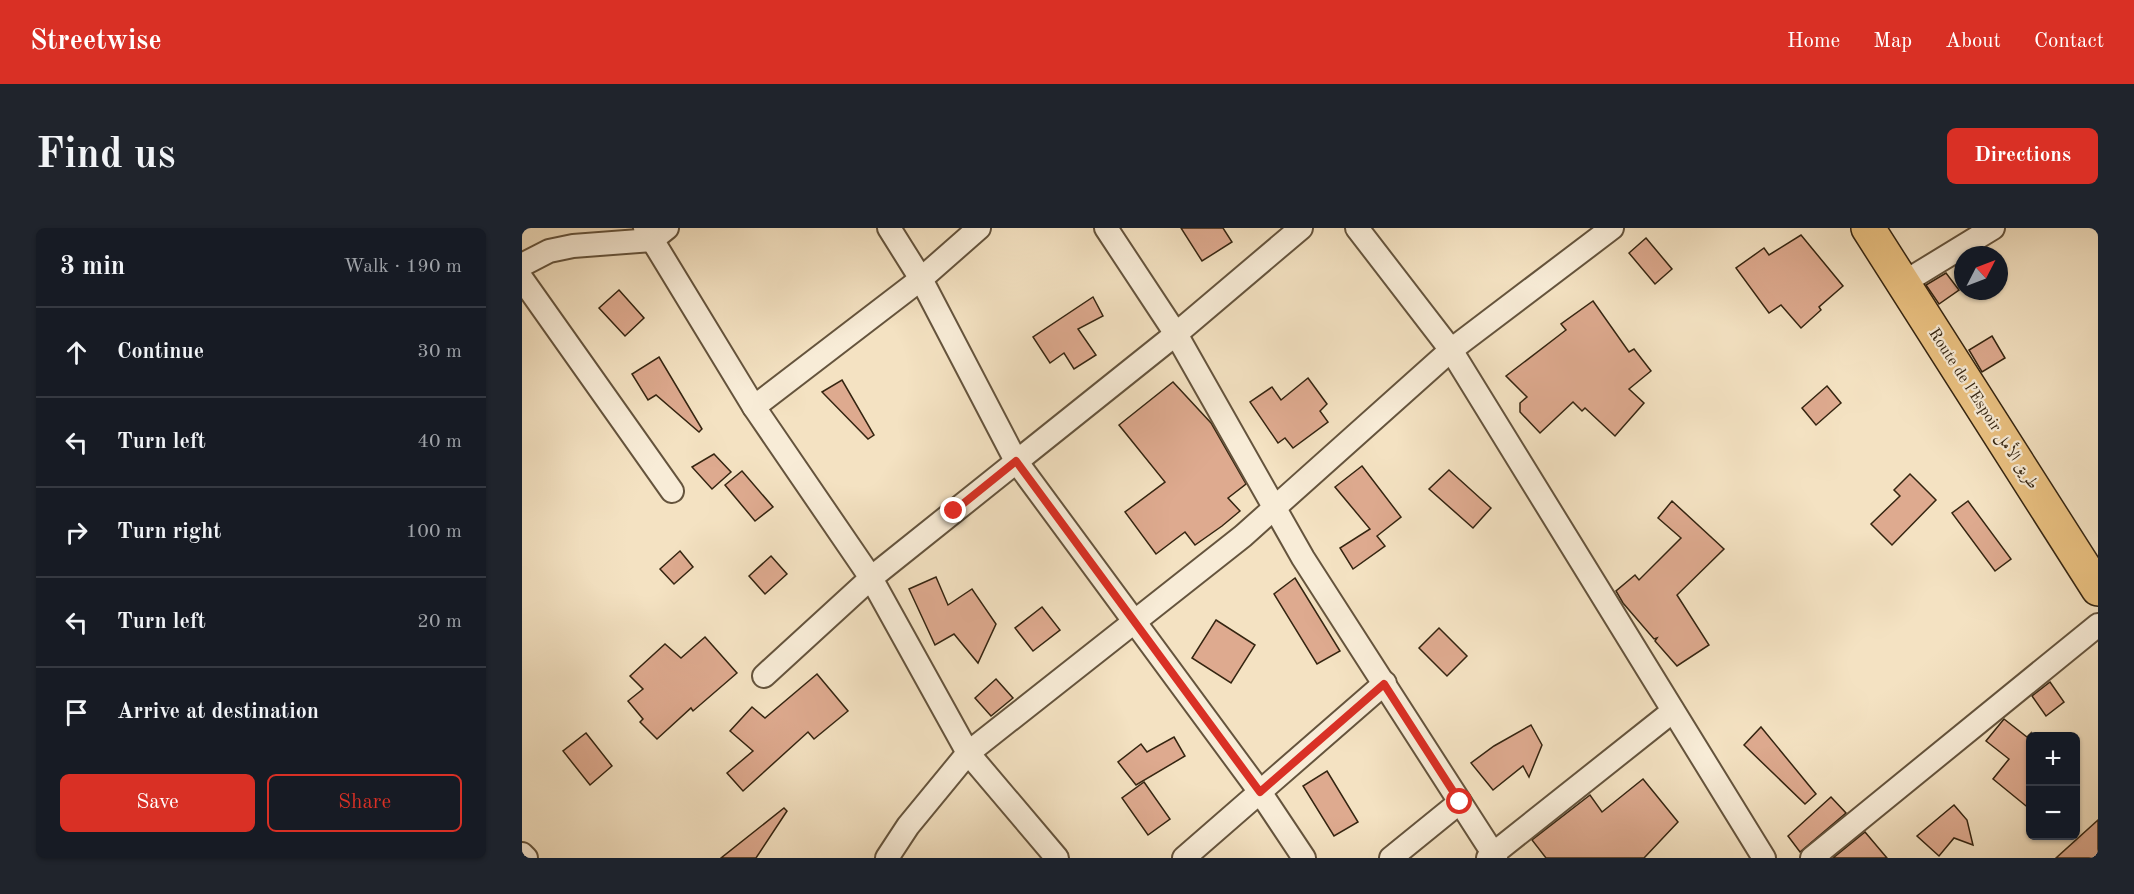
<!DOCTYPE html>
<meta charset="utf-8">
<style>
body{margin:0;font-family:"Old Standard TT",Amiri,serif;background:#20242c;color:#f1f3f6}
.controls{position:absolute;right:18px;bottom:18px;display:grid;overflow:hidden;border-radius:9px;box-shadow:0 2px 4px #0004}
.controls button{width:54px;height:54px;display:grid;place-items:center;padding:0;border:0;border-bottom:2px solid #363941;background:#171b24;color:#f1f3f6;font:30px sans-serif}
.compass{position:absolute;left:1432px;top:18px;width:54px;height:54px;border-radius:50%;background:#171b24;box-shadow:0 2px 4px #0004;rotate:48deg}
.stop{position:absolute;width:18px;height:18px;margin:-14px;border:4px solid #d93025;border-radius:50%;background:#fff}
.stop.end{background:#d93025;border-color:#fff;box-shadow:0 2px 6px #0008}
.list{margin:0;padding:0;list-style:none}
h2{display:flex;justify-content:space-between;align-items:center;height:78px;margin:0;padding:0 24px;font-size:26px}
h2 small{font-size:20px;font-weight:400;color:#9ea1a6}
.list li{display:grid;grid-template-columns:39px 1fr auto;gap:18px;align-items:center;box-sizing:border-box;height:90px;padding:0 24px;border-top:2px solid #363941}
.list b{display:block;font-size:22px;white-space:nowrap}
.list em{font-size:20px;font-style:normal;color:#9ea1a6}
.actions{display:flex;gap:12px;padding:18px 24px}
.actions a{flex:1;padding:14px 0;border:2px solid #d93025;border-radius:9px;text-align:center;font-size:21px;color:#d93025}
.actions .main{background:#d93025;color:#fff}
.icon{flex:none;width:33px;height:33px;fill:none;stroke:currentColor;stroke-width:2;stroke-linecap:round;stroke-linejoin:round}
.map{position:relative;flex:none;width:1576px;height:630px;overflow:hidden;border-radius:9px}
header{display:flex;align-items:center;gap:36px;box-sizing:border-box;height:84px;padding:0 30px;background:#d93025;color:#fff}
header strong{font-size:28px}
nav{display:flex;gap:33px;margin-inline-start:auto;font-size:21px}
.intro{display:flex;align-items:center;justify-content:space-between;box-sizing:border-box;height:144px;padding:0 36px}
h1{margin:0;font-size:42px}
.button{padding:15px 27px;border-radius:9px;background:#d93025;color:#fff;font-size:21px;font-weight:700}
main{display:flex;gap:36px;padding:0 36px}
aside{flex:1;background:#171b24;border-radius:9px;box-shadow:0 2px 4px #0004}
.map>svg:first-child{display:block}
.building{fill:#deaa8f;stroke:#352511;stroke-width:1.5}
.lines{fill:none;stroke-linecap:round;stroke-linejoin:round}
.minor-casing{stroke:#65543d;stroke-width:26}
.trunk-casing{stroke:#352511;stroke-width:36}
.minor{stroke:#f8ecd7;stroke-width:22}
.trunk{stroke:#eac181;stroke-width:33}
.route{stroke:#d93025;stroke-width:8}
.labels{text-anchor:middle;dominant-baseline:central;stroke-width:4.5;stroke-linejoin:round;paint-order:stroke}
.street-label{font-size:16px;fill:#352511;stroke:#f8ecd7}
</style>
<header>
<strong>Streetwise</strong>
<nav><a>Home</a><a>Map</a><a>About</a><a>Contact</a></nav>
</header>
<div class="intro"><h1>Find us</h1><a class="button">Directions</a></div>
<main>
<aside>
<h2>3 min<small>Walk · 190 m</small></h2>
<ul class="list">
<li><svg class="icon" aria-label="ahead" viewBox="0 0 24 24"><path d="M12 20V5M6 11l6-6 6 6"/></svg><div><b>Continue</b></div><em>30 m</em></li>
<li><svg class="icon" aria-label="left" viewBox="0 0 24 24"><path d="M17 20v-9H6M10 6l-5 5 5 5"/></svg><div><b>Turn left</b></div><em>40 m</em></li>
<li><svg class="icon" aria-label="right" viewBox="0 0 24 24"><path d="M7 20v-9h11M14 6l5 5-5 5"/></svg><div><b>Turn right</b></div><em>100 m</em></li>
<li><svg class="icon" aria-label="left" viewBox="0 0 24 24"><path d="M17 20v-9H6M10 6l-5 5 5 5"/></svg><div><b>Turn left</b></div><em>20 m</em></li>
<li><svg class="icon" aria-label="arrive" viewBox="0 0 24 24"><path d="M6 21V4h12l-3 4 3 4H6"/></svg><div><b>Arrive at destination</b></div></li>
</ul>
<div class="actions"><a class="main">Save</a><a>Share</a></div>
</aside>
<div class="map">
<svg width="1576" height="630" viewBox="0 0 1576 630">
<rect width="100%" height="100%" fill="#f4e2c2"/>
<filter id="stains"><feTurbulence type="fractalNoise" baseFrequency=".00333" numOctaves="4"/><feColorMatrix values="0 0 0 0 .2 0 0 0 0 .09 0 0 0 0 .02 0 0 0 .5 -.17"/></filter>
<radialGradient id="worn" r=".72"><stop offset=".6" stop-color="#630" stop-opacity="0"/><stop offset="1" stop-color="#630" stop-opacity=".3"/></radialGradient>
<g class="building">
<polygon points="659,0 701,0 710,14 680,33"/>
<polygon points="1279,7 1321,58 1297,79 1299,82 1279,100 1259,77 1247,85 1214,40 1242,20 1247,27"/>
<polygon points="1124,10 1150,41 1133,56 1107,25"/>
<polygon points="1424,45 1437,62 1417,76 1404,57"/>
<polygon points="97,62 122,90 103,108 77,80"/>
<polygon points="571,69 581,88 556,101 574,127 552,141 542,125 528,135 511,109"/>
<polygon points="1071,73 1107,124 1112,121 1129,143 1107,161 1122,175 1093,208 1063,180 1060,183 1051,174 1018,205 998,184 998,175 1005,169 984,148 1044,102 1039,96"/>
<polygon points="1470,108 1483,130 1460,144 1447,122"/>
<polygon points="137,129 180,201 177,204 134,167 126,172 110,146"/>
<polygon points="786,150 805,176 798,183 806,194 771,220 763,210 756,215 728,174 750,159 759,172"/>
<polygon points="320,152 352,207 346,211 300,164"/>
<polygon points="651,154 689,195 724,256 706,270 718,283 700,298 673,317 663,304 634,326 603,284 643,254 597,197"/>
<polygon points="1305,158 1319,175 1294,197 1280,180"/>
<polygon points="192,226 209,244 190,261 170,239"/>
<polygon points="840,238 879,289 855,308 863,318 831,341 818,320 848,301 813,259"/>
<polygon points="927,242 969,280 951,300 907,261"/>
<polygon points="220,243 251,279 233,293 203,257"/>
<polygon points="1388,246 1414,272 1370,317 1349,296 1378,268 1372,262"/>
<polygon points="1150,273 1202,321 1155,367 1187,417 1155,438 1133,413 1135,410 1132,411 1101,375 1094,363 1113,347 1117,352 1159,310 1136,290"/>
<polygon points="1446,273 1489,331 1473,343 1430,285"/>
<polygon points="158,323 171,339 152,356 138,341"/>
<polygon points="249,328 265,346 243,366 227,348"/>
<polygon points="414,349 426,377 450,361 474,396 456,435 432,406 413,417 387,361"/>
<polygon points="773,350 818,423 795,436 752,366"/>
<polygon points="520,379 538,402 511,423 493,400"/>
<polygon points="694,392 733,417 709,455 670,430"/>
<polygon points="917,400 945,428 925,448 897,420"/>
<polygon points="183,409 215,445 171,483 169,480 135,511 118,494 121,491 106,473 121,461 108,448 143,416 159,430"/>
<polygon points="295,446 326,483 292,511 286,504 221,563 205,545 231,523 208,503 230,479 243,490"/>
<polygon points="474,451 491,470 469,488 453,470"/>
<polygon points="1528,454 1542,474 1524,488 1510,468"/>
<polygon points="1482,491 1505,509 1509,505 1509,582 1471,551 1487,531 1464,513"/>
<polygon points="1009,497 1020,517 1007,549 1001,538 971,562 949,535 972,518"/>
<polygon points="1239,499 1294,566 1283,576 1222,517"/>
<polygon points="64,505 90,538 68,557 41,523"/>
<polygon points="652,509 663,528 614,557 596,534 619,516 625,524"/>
<polygon points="805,543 836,594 812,608 781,558"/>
<polygon points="1121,551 1156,594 1122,630 1024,630 1010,612 1068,567 1080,584"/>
<polygon points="622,554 648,591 626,607 600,570"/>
<polygon points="1309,569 1324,585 1278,624 1266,608"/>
<polygon points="1432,577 1445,592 1451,617 1432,610 1417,628 1395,608"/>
<polygon points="262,580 265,583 234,630 199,630"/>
<polygon points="1576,592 1576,630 1534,630"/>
<polygon points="1343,604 1365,630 1311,630"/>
</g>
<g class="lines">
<g class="minor-casing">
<g id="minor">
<polyline points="123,0 232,179 349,350 446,525 535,630"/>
<polyline points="367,0 399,51 494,233 738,564 782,630"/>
<polyline points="584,0 654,106 781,330 974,630"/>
<polyline points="835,0 929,122 1242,630"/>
<polyline points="0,37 27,23 51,18 130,12 145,0"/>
<polyline points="0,51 150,263"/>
<polyline points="1381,55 1471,0"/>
<polyline points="232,179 399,51 457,0"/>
<polyline points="242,448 349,350 654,106 779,0"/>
<polyline points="0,626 4,630"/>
<polyline points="365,630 386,598 446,525 721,308 929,122 1090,0"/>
<polyline points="662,630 863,455"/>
<polyline points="869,630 938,574"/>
<polyline points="966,630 1151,483"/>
<polyline points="1290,630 1576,397"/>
</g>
</g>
<g class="trunk-casing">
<polyline id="trunk" points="1346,0 1576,361"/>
</g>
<use href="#minor" class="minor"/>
<use href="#trunk" class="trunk"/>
</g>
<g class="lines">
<polyline class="route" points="432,283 494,233 738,564 862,456 938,574"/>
</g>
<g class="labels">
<g class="street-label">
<text transform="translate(1461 181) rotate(57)">Route de l’Espoir طريق الأمل</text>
</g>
</g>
<rect width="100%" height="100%" filter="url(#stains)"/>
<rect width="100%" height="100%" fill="url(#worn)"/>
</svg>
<div class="controls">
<button>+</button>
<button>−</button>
</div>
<svg class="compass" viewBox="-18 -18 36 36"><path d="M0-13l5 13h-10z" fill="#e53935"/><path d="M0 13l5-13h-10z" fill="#9ea1a6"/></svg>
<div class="stop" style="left:938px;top:574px"></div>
<div class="stop end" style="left:432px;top:283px"></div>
</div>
</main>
